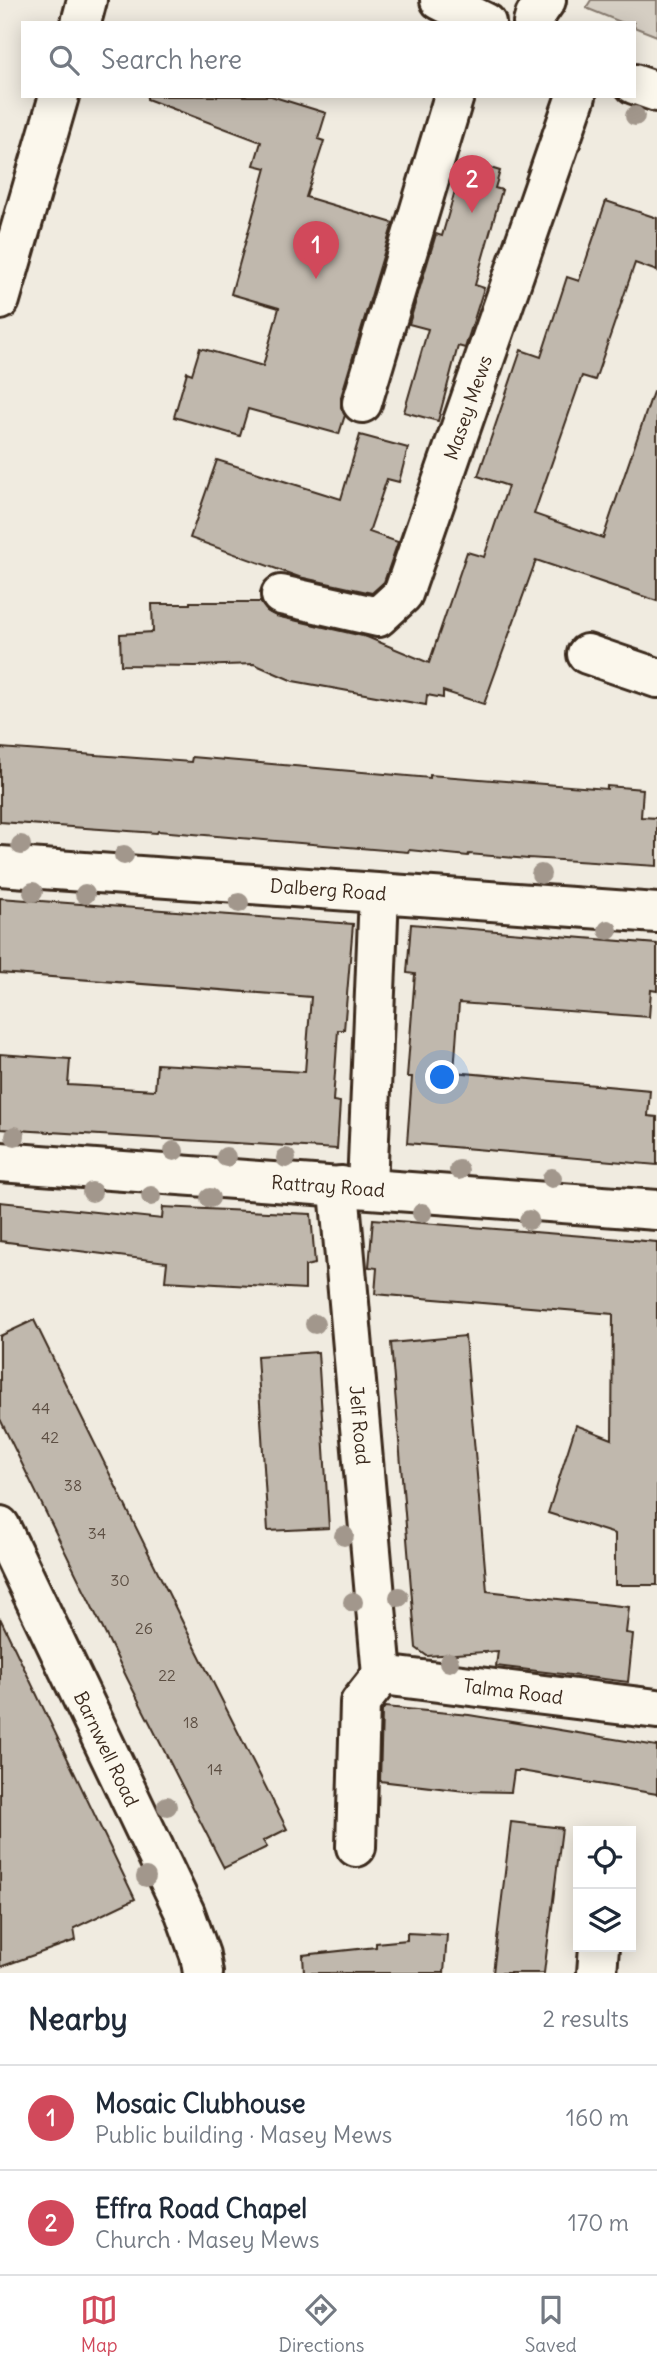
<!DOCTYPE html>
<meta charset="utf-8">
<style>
body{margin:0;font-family:Delius,sans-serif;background:#f2f2f3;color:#1f2937}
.controls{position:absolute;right:21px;bottom:21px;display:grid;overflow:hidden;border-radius:0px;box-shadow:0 4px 18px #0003}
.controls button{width:63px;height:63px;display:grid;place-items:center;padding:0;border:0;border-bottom:2px solid #e0e1e3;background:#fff;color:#1f2937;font:35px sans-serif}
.you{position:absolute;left:443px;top:1078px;width:24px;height:24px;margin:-18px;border:5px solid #fff;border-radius:50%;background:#1a73e8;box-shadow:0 0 0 10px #1a73e833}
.badge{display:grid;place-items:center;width:46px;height:46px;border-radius:50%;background:#d1495b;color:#fff;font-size:23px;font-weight:700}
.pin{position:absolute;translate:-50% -58px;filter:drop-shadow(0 2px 4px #0008)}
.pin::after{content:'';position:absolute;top:37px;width:24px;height:21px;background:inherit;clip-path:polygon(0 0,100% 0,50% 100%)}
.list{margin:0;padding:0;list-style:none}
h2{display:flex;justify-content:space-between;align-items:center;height:91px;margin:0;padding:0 28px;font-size:30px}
h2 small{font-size:23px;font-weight:400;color:#747a83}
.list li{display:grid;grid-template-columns:46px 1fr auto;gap:21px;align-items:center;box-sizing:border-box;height:105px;padding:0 28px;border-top:2px solid #e0e1e3}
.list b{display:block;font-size:26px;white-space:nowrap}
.list p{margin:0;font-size:23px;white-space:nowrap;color:#747a83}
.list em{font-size:23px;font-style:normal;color:#747a83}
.icon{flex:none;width:38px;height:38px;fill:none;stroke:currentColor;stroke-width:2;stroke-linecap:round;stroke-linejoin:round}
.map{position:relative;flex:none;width:657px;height:1973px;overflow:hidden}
.search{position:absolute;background:#fff;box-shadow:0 4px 18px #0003;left:21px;right:21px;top:21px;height:77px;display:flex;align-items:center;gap:18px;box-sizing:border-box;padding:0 24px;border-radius:0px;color:#747a83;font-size:26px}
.sheet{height:301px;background:#fff}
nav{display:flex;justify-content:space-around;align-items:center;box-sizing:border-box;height:98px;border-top:2px solid #e0e1e3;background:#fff;font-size:19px;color:#747a83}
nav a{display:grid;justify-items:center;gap:4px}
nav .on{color:#d1495b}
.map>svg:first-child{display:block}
.green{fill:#d5cec3;stroke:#887c70;stroke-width:2}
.building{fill:#c0b8ad;stroke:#3b2a1e;stroke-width:2}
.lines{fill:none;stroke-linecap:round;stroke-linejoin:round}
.minor-casing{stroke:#3b2a1e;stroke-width:44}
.major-casing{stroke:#3b2a1e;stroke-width:44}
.minor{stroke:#fbf7ec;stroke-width:38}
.major{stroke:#fbf7ec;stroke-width:38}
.tree{fill:#a2978c}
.labels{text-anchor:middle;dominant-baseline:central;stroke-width:6;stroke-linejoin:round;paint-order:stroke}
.number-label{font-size:16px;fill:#5c4e42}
.street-label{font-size:19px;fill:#3b2a1e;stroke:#fbf7ec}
</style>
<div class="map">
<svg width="657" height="1973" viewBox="0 0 657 1973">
<rect width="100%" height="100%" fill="#f0ebe0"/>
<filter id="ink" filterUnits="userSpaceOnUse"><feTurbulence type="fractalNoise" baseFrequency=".0143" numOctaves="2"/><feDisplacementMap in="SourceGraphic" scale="14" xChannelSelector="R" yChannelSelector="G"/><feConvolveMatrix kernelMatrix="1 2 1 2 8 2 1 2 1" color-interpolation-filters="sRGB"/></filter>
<g filter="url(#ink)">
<polygon class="green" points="591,0 657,0 657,36 634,27 634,23 623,23 586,8"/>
<g class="building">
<polygon points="147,96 271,96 326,113 318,139 324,141 306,197 393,223 341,397 341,407 345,415 339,434 248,409 240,436 174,417 187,372 192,374 200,348 263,366 279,308 231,294 266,168 254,165 261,142 147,99"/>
<polygon points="467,161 500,171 495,188 502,190 475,285 484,288 465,348 458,346 438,421 404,412 428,329 409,324 436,234 442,236 459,177 463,178"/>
<polygon points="606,201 657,218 657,271 635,263 595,380 582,376 534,514 603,538 653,392 657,393 657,601 536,560 484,704 443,691 443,698 427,695 426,705 293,681 254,664 195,666 121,665 120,634 153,632 152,604 190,604 190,602 260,602 267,611 276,616 367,637 429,663 467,552 484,557 508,486 478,476 521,350 541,357 567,277 579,281"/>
<polygon points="360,435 408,448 399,482 387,479 369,532 398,542 384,582 372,593 299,577 190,538 217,460 341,499"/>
<polygon points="0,748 191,762 192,757 430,778 430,775 607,789 607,786 643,789 641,817 657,818 657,866 528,858 528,859 469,854 468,856 409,850 408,852 158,831 157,833 0,822"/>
<polygon points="0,898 353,924 344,1030 338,1030 333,1101 340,1102 337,1149 0,1129 0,1054 70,1059 68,1085 155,1090 157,1064 305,1072 311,997 0,973"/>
<polygon points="411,924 657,944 657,991 651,990 649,1017 459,1003 454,1072 650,1090 648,1116 657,1117 657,1165 407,1143 412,1077 407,1077 415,974 407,973"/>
<polygon points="0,1202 162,1219 163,1207 311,1214 315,1264 305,1266 305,1289 165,1281 167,1262 0,1241"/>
<polygon points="373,1219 657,1242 657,1585 615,1585 615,1534 548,1513 576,1425 612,1439 613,1314 375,1294 377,1268 369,1267"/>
<polygon points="34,1320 183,1623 287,1829 263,1841 267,1847 224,1868 128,1680 0,1419 0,1336"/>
<polygon points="465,1336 487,1591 629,1607 626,1633 633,1634 628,1682 496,1666 498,1651 427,1656 416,1648 391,1343"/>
<polygon points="318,1352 329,1528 268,1531 257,1356"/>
<polygon points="0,1618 135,1899 74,1928 76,1940 0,1967"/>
<polygon points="385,1707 469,1715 657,1746 657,1794 521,1771 514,1771 511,1792 465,1791 380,1781 382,1711"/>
<polygon points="511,1822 562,1828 544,1973 493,1973"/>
<polygon points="407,1933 447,1935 444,1973 304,1973 303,1955 376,1947 376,1943 407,1940"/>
</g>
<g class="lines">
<g class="minor-casing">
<g id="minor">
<polyline points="81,23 87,0"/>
<polyline points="533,23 535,16 546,0"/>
<polyline points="0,300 59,96"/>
<polyline points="362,403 454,96"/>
<path id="s1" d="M281,595L378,617L403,594L576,96"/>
<polyline points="587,654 657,678"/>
<path id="s2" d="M0,866L657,913"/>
<path id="s3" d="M0,1162L657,1210"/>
<path id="s4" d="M341,1186L340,1201L382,1675L657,1709"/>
<polyline points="367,1187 379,894"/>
<path id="s5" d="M0,1526L185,1913L200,1955L203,1973"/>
<polyline points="356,1847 360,1703 382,1675"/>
<polyline points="597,1973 599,1947"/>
</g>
</g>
<g class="major-casing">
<g id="major">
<polyline points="440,0 486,23"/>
<polyline points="634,84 657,92"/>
</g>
</g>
<use href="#minor" class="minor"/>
<use href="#major" class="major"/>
</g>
<g class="tree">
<circle cx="635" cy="116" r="10"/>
<circle cx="21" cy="845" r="10"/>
<circle cx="124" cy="855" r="10"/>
<circle cx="541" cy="874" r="10"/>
<circle cx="33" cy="892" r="10"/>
<circle cx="85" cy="894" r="10"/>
<circle cx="239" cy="903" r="10"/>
<circle cx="608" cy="930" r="10"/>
<circle cx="15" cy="1136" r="10"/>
<circle cx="174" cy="1151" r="10"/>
<circle cx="226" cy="1157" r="10"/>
<circle cx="286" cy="1158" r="10"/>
<circle cx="459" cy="1170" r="10"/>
<circle cx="552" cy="1178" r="10"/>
<circle cx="92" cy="1192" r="10"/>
<circle cx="151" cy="1196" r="10"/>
<circle cx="210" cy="1198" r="10"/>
<circle cx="422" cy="1213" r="10"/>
<circle cx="529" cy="1220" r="10"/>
<circle cx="315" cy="1324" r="10"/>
<circle cx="344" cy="1536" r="10"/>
<circle cx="399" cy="1597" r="10"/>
<circle cx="353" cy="1602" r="10"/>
<circle cx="449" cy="1662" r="10"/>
<circle cx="167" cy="1806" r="10"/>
<circle cx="146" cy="1877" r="10"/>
</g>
</g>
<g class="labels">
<g class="number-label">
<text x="41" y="1408">44</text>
<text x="50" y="1437">42</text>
<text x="73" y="1485">38</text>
<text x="97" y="1533">34</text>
<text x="120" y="1580">30</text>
<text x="144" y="1628">26</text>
<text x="167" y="1675">22</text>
<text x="191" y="1722">18</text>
<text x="215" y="1769">14</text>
</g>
<g class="street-label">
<text stroke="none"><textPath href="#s1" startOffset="331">Masey Mews</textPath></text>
<text stroke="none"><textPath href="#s2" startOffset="329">Dalberg Road</textPath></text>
<text stroke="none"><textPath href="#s3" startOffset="329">Rattray Road</textPath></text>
<text stroke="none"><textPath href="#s4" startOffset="240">Jelf Road</textPath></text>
<text stroke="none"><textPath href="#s4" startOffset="623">Talma Road</textPath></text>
<text stroke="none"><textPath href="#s5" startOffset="247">Barnwell Road</textPath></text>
</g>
</g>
</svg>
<div class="controls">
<button><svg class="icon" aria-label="locate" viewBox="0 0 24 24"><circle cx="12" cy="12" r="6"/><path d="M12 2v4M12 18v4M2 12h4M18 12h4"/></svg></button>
<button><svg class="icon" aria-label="layers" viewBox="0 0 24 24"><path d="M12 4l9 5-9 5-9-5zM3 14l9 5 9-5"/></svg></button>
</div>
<div class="you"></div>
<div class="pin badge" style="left:316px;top:279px">1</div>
<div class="pin badge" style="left:472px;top:213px">2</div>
<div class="search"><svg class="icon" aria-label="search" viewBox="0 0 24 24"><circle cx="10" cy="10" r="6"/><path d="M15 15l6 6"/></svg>Search here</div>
</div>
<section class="sheet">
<h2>Nearby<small>2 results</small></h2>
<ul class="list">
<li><span class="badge">1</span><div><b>Mosaic Clubhouse</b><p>Public building · Masey Mews</p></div><em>160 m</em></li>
<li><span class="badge">2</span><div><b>Effra Road Chapel</b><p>Church · Masey Mews</p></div><em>170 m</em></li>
</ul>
</section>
<nav>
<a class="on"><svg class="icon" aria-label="map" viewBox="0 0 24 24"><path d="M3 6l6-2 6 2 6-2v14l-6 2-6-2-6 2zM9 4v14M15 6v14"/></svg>Map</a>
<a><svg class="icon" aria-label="directions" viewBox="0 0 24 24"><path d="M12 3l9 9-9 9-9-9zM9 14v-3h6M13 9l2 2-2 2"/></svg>Directions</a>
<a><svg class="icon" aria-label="saved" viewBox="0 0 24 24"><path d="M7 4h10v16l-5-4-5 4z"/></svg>Saved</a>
</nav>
